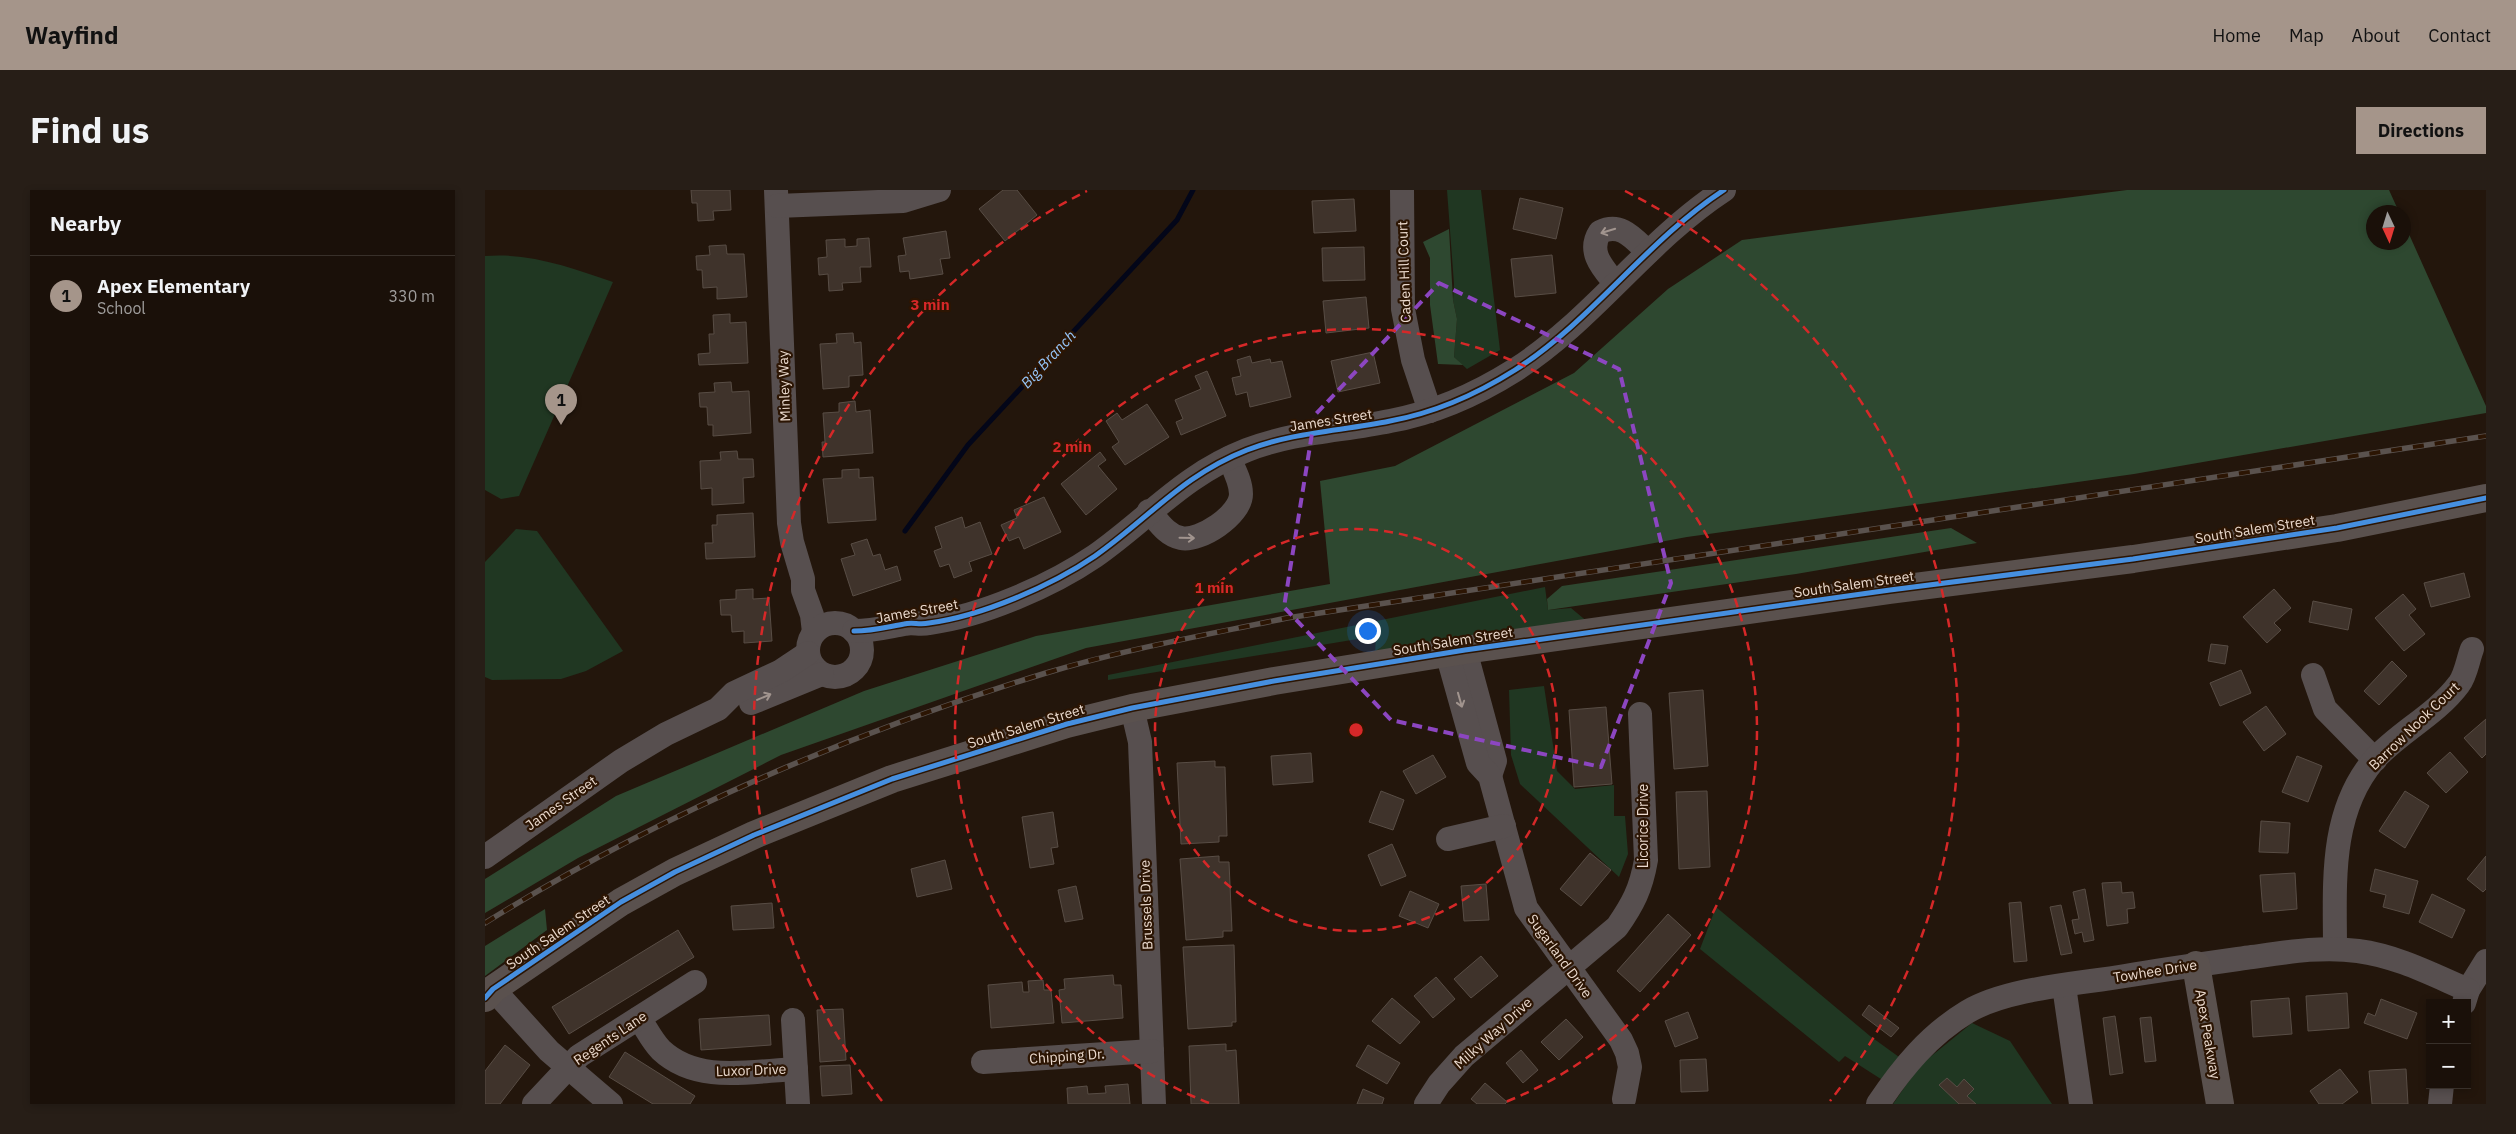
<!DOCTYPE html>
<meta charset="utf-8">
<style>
body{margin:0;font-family:"IBM Plex Sans",sans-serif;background:#271e17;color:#f1f3f6}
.controls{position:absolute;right:15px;bottom:15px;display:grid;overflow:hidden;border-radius:0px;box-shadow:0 2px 8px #0003}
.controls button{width:45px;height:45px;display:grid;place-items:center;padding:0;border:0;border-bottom:1px solid #38302a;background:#1a1009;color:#f1f3f6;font:25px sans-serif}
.compass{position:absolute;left:1881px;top:15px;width:45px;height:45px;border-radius:50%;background:#1a1009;box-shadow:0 2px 8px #0003;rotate:176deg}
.you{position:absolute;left:882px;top:440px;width:18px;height:18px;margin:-12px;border:4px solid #fff;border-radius:50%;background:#1a73e8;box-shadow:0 0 0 8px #1a73e833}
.badge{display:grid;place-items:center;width:32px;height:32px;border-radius:50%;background:#a5958a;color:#111;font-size:16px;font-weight:700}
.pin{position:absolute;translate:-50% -41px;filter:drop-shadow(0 1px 2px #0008)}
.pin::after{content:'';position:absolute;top:26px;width:18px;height:15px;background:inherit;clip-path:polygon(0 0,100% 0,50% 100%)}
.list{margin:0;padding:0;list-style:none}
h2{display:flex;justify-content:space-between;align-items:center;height:65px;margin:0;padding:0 20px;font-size:21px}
h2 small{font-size:16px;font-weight:400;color:#9f9d9c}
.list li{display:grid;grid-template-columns:32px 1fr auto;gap:15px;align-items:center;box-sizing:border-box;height:80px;padding:0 20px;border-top:1px solid #38302a}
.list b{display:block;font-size:19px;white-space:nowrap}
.list p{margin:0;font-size:16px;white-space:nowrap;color:#9f9d9c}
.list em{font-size:16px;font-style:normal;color:#9f9d9c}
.map{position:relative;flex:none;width:2001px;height:914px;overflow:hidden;border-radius:0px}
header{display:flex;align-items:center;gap:30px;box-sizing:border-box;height:70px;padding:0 25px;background:#a5958a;color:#111}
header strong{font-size:24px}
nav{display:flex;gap:28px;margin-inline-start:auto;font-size:18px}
.intro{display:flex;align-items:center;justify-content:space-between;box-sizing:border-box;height:120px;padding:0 30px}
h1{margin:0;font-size:35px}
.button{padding:12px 22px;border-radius:0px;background:#a5958a;color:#111;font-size:18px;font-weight:700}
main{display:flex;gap:30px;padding:0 30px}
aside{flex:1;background:#1a1009;border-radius:0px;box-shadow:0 2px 8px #0003}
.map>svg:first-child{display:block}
.green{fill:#203722}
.forest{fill:#2e4830}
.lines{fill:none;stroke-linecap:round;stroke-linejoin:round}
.stream{stroke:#030619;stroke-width:5}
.building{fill:#3f332b;stroke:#584d45}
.minor{stroke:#574f4f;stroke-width:24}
.major{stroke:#5a514e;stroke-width:28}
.rail-casing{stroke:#5a524e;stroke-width:5.5}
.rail{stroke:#2c1503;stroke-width:4;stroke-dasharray:11;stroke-linecap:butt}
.cycleway-casing{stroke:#2c1503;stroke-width:8}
.cycleway{stroke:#468fdf;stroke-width:5}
.oneway{stroke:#a1948e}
.marked{fill:none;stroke:#8c46c1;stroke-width:4;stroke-dasharray:10 6;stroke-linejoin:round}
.ring{fill:none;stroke:#d62828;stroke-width:2.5;stroke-dasharray:9 6}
.labels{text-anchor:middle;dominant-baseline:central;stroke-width:4.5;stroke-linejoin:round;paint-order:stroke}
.street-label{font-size:14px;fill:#ebdace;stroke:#2c1503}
.water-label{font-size:15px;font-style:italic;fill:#95c4f7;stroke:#2c1503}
.centre{fill:#d62828;stroke:#2c1503;stroke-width:2.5}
.ring-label{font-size:15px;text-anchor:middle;font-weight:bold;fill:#d62828;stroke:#2c1503;stroke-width:4.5;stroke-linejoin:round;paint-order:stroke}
</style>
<header>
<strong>Wayfind</strong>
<nav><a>Home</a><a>Map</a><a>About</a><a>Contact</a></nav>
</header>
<div class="intro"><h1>Find us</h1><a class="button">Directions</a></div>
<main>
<aside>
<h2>Nearby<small></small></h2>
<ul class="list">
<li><span class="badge">1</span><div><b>Apex Elementary</b><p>School</p></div><em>330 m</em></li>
</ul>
</aside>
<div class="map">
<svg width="2001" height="914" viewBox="0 0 2001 914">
<rect width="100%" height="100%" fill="#23160c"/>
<g class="green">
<polygon points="962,0 996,0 1015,160 982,179 969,167 972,129 968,110 969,94"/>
<path d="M0,66C43,62 88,78 128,92L34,306L16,309L0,300Z"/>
<polygon points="31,339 52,341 138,461 101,481 76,489 7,490 0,487 0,372"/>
<polygon points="1060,397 1063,420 1086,418 1104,433 890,464 891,446 623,490 623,485"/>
<polygon points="1059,496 1072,581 1090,599 1129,595 1129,626 1140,626 1143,664 1134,687 1035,594 1026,565 1024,500"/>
<polygon points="1231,717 1385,846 1414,867 1399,891 1360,866 1354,872 1215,759"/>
<polygon points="1487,833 1525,851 1567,914 1408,914 1434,876"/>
</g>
<g class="forest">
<polygon points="1642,0 1904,0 1914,22 1888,22 1888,52 1918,52 1919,33 2001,216 2001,223 1649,284 1202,347 601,458 296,565 93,668 0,723 0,689 131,606 379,501 551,446 845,394 835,291 910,276 1089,183 1183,99 1257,50"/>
<polygon points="964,39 968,110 972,129 969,167 978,175 953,174 945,115 945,68 938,52"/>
<polygon points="1466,338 1492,353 1311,384 1063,420 1062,409 1077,396"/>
<polygon points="60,719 62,740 0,786 0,756"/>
</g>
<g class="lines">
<polyline class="stream" points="420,341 483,255 692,30 708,0"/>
</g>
<g class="building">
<polygon points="206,0 245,0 246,20 228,21 229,30 213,31 212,13 207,13"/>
<polygon points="518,0 532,0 552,25 520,51 494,19"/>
<polygon points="1035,8 1078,18 1071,49 1028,39"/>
<polygon points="869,9 871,41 829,43 827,11"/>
<polygon points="461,41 465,68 455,69 458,84 425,89 424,81 415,82 413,66 421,65 418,48"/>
<polygon points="384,48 386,77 375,77 376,92 357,93 358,100 344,101 343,84 334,85 333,68 342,67 341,50 360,49 360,57 372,56 372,49"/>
<polygon points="241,55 242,64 259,64 262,107 232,109 232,97 218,98 217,80 212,80 211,66 225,65 224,56"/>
<polygon points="879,57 880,90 838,91 837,58"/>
<polygon points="1067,65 1071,103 1030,107 1026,69"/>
<polygon points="881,107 884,138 841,143 838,111"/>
<polygon points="245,124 245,133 261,132 263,173 214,175 213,164 225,163 224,144 229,144 228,125"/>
<polygon points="368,143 369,153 376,152 378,185 364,186 364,197 338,199 335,154 352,153 351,144"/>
<polygon points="888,162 895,193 853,202 846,171"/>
<polygon points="765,166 767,173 785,169 786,173 797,171 806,207 765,217 762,202 751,205 747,188 756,186 752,170"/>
<polygon points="722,181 741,226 696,245 691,232 698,229 690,210 716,199 710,186"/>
<polygon points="246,192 247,202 264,201 266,243 228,246 228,235 223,235 222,217 215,217 214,203 230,202 229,193"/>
<polygon points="370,211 371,222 385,220 388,263 338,267 337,252 340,252 338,223 354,222 354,213"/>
<polygon points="662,214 684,247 640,275 627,257 634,252 621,231 632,223 637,230"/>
<polygon points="252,261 253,269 268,269 269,287 258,288 259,313 227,315 227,298 216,299 215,271 236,270 235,262"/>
<polygon points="615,262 621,270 613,276 632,299 601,325 576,294"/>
<polygon points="374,279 374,288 388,287 391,330 343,333 338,289 357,288 357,280"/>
<polygon points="559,307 576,342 539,359 534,347 524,351 516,335 532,328 529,320"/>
<polygon points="268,323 270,367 221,369 220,353 228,353 227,335 232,335 232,325"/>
<polygon points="477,327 480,338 495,332 507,364 484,372 487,381 469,388 464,374 455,377 449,361 457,358 450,337"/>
<polygon points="382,349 388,366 395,364 400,380 412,376 416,390 368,406 356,369 370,365 366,354"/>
<polygon points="1979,383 1985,407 1946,417 1939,393"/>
<polygon points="268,399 268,409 284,408 287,451 259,453 259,441 247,442 246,425 236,425 235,410 251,409 251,400"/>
<polygon points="1789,399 1806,418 1789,433 1796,440 1782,453 1758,427"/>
<polygon points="1918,404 1931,419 1924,425 1940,444 1919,461 1890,428"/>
<polygon points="1828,411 1867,419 1863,440 1824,432"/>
<polygon points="1726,454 1743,456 1740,474 1723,471"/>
<polygon points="1907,471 1922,486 1894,515 1879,501"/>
<polygon points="1756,480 1766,503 1735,516 1725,493"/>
<polygon points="1218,500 1223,576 1189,579 1184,503"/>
<polygon points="1781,516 1801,544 1779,561 1758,532"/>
<polygon points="1121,517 1127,594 1089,597 1084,520"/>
<polygon points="2001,529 2001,564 1997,568 1979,548"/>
<polygon points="1965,562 1983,582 1961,603 1942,583"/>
<polygon points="826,563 828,592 788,595 786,566"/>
<polygon points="948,565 961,587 931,604 918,581"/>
<polygon points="1812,566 1837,576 1823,612 1797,602"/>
<polygon points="730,571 730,577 740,577 742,646 734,646 734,652 696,654 692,573"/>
<polygon points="896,601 919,610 908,640 884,632"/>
<polygon points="1222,601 1225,677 1194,679 1191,602"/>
<polygon points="1920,601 1944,616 1920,658 1894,641"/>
<polygon points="568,622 573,657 566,658 569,674 545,678 537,627"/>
<polygon points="1776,631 1805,633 1803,663 1774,662"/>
<polygon points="907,654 921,686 896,696 883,665"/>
<polygon points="1105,663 1126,680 1096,716 1075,699"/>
<polygon points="734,666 734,672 744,672 747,741 738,741 738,747 701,750 695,669"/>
<polygon points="2001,666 2001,699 1998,702 1982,689"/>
<polygon points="460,670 467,699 432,707 426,679"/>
<polygon points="1890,679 1933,691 1924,724 1898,717 1901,705 1885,701"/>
<polygon points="1810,683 1812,719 1778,722 1775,685"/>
<polygon points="1636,692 1637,703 1648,702 1650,718 1642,719 1643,733 1622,736 1617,693"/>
<polygon points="1001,694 1004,730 979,731 976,696"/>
<polygon points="591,696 598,729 580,732 573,700"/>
<polygon points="1600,699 1609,750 1599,752 1597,742 1590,744 1587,730 1594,729 1588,702"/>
<polygon points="925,701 954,714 943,738 914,726"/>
<polygon points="1947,704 1980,720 1967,748 1934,732"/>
<polygon points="1536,712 1542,771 1529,772 1524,713"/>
<polygon points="287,713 289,738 248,740 246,716"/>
<polygon points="1576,715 1587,763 1576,765 1565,717"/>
<polygon points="1183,724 1206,745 1155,802 1132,781"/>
<polygon points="193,740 209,767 84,844 67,817"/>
<polygon points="749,755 751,832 747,832 747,836 703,839 698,757"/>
<polygon points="996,766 1013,786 986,808 969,789"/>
<polygon points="628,785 629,795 636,795 638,828 577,833 574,800 580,799 579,789"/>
<polygon points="951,787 970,809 948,828 929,806"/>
<polygon points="558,790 559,800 566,800 569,833 506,838 503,795 537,792 538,802 544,802 543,791"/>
<polygon points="1862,803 1864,838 1823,841 1821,806"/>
<polygon points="907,808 935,832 915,854 887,831"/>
<polygon points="1804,808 1807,844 1768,847 1766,811"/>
<polygon points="1896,809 1932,823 1922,849 1879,833 1883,823 1890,826"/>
<polygon points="1384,815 1414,838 1406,847 1377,825"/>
<polygon points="358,819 361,870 335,872 332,820"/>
<polygon points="1203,822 1213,848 1190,857 1180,831"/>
<polygon points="284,825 286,855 216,860 214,829"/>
<polygon points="1630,826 1638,883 1625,885 1618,828"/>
<polygon points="1666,827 1671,871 1660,872 1655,828"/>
<polygon points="1081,829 1098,847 1074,870 1056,852"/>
<polygon points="741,854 741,861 751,860 754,914 706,914 704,856"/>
<polygon points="20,855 45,875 15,914 0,914 0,881"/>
<polygon points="883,855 915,873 902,894 871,876"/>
<polygon points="1036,860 1053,880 1038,893 1021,873"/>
<polygon points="140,862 210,906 205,914 168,914 124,887"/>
<polygon points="1221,869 1223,901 1196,902 1195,870"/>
<polygon points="365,875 367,904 337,906 335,876"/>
<polygon points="1855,879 1873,902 1857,914 1834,914 1825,901"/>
<polygon points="1921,879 1923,914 1887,914 1884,881"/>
<polygon points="1462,888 1472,897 1479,889 1489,899 1482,906 1491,914 1474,914 1454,895"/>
<polygon points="1000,893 1022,912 1020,914 992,914 986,909"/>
<polygon points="643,894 645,914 583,914 582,898 602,896 603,904 621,903 620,896"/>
<polygon points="878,899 899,908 897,914 872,914"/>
</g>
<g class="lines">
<g class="minor">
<polyline points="291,0 304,333 307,352 318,389 318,400 327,425 329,442"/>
<polyline points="917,0 918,119 928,170 945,221"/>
<polyline points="292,16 418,11 454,0"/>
<path d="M1130,93C1118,78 1102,62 1115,42C1136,32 1148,48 1163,62"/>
<path d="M664,321C673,331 681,345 696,348C715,352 756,325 756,304C756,292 749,279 744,268"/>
<circle cx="350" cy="460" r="27"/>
<path d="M369,441C387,441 402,437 419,434C427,432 435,435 444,433C497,426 566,396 610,366C664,328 698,285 762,260C808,242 857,241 905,231C949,223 992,204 1030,180C1108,130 1161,51 1239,0"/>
<polyline points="980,460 1010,571 1005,586"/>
<polyline points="962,463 993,573 1005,586 1041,718 1136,850 1142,863 1145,877 1139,909"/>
<polyline points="1828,485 1840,519 1890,570"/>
<polyline points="266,513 337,484"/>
<polyline points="647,518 655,552 669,914"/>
<polyline points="963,649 1019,636"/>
<polyline points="0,667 136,571 181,544 233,519 249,503 296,481 323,463"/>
<path d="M1850,759C1850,694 1844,623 1889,570C1914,542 1951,525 1974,494C1981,485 1983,469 1987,459"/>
<polyline points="1579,796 1596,914"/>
<polyline points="8,799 64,861 126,914"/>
<polyline points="1979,813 1983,800 2001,771"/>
<path d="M154,828C161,838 167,851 176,860C212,894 266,881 311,879"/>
<polyline points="308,830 313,914"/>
<polyline points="498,872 667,861"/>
<polyline points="49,914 94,866 210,792"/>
<path d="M941,914L954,894L979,866L1132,737C1148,714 1156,699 1161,670L1155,524"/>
<path d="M1393,914C1417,878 1444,845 1482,822C1522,798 1593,794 1640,786C1682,779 1725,773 1767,767C1802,762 1837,756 1873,761C1912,766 1948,785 1983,800"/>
<polyline points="1955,914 1957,895"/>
</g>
<g class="major">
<polyline points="1711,775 1735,914"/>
<polyline points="0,808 8,799 136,712 190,682 269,645 407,589 582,534 647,518 789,491 980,460 1405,400 1648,369 1852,338 2001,308"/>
</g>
<g class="rail-casing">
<path id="rail" d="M0,733C173,625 365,543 561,483C640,459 721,445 802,428L2001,246"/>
</g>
<use href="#rail" class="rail"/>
<g class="cycleway-casing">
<g id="cycleway">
<path d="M369,441C387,441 402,437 419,434C427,432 435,435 444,433C497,426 566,396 610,366C664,328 698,285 762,260C808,242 857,241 905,231C949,223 992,204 1030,180C1108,130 1161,51 1239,0"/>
<polyline points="0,808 8,799 136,712 190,682 269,645 407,589 582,534 647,518 789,491 980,460 1405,400 1648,369 1852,338 2001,308"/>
</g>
</g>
<use href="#cycleway" class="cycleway"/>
</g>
<defs><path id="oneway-shaft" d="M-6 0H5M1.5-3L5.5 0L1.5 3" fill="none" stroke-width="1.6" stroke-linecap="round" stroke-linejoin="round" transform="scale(1.25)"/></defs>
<g class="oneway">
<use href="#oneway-shaft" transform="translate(1123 41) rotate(163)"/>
<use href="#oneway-shaft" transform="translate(702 348) rotate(1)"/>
<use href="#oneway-shaft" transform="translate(279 507) rotate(-23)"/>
<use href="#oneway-shaft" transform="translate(975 510) rotate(74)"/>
</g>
<path class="marked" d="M954,93L1134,179L1186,393L1116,577L906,530L799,417L830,225Z"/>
<g class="ring">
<circle cx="871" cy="540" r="201"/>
<path d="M724 913A401 401 0 1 1 1018 913"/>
<path d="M397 911A602 602 0 0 1 602 1M1140 1A602 602 0 0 1 1345 911"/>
</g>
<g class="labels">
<g class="street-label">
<text transform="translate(919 82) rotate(-92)">Caden Hill Court</text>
<text transform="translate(299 196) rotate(-92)">Minley Way</text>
<text transform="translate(846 230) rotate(-9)">James Street</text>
<text transform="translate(1770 339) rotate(-9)">South Salem Street</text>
<text transform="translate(1369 394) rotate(-8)">South Salem Street</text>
<text transform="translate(432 421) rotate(-10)">James Street</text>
<text transform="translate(968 451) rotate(-9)">South Salem Street</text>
<text transform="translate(541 536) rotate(-17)">South Salem Street</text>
<text transform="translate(1929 536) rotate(-44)">Barrow Nook Court</text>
<text transform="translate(76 613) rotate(-35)">James Street</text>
<text transform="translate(1158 636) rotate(-90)">Licorice Drive</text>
<text transform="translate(661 715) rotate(-92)">Brussels Drive</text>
<text transform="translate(73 742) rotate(-34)">South Salem Street</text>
<text transform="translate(1075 766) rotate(54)">Sugarland Drive</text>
<text transform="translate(1670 781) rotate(-9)">Towhee Drive</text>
<text transform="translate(1008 843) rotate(-42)">Milky Way Drive</text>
<text transform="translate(1723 844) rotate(80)">Apex Peakway</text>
<text transform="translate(125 848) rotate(-34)">Regents Lane</text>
<text transform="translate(582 866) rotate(-4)">Chipping Dr.</text>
<text transform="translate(266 880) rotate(-2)">Luxor Drive</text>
</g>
<g class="water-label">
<text transform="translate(563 169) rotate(-47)">Big Branch</text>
</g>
</g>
<circle cx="871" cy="540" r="8" class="centre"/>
<g class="ring-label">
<text x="445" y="120">3 min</text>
<text x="587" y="262">2 min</text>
<text x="729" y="403">1 min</text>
</g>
</svg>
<div class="controls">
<button>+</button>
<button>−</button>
</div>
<svg class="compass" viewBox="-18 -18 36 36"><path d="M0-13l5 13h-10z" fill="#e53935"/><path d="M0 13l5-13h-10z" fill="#9f9d9c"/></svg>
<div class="you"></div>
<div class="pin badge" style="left:76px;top:235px">1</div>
</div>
</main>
